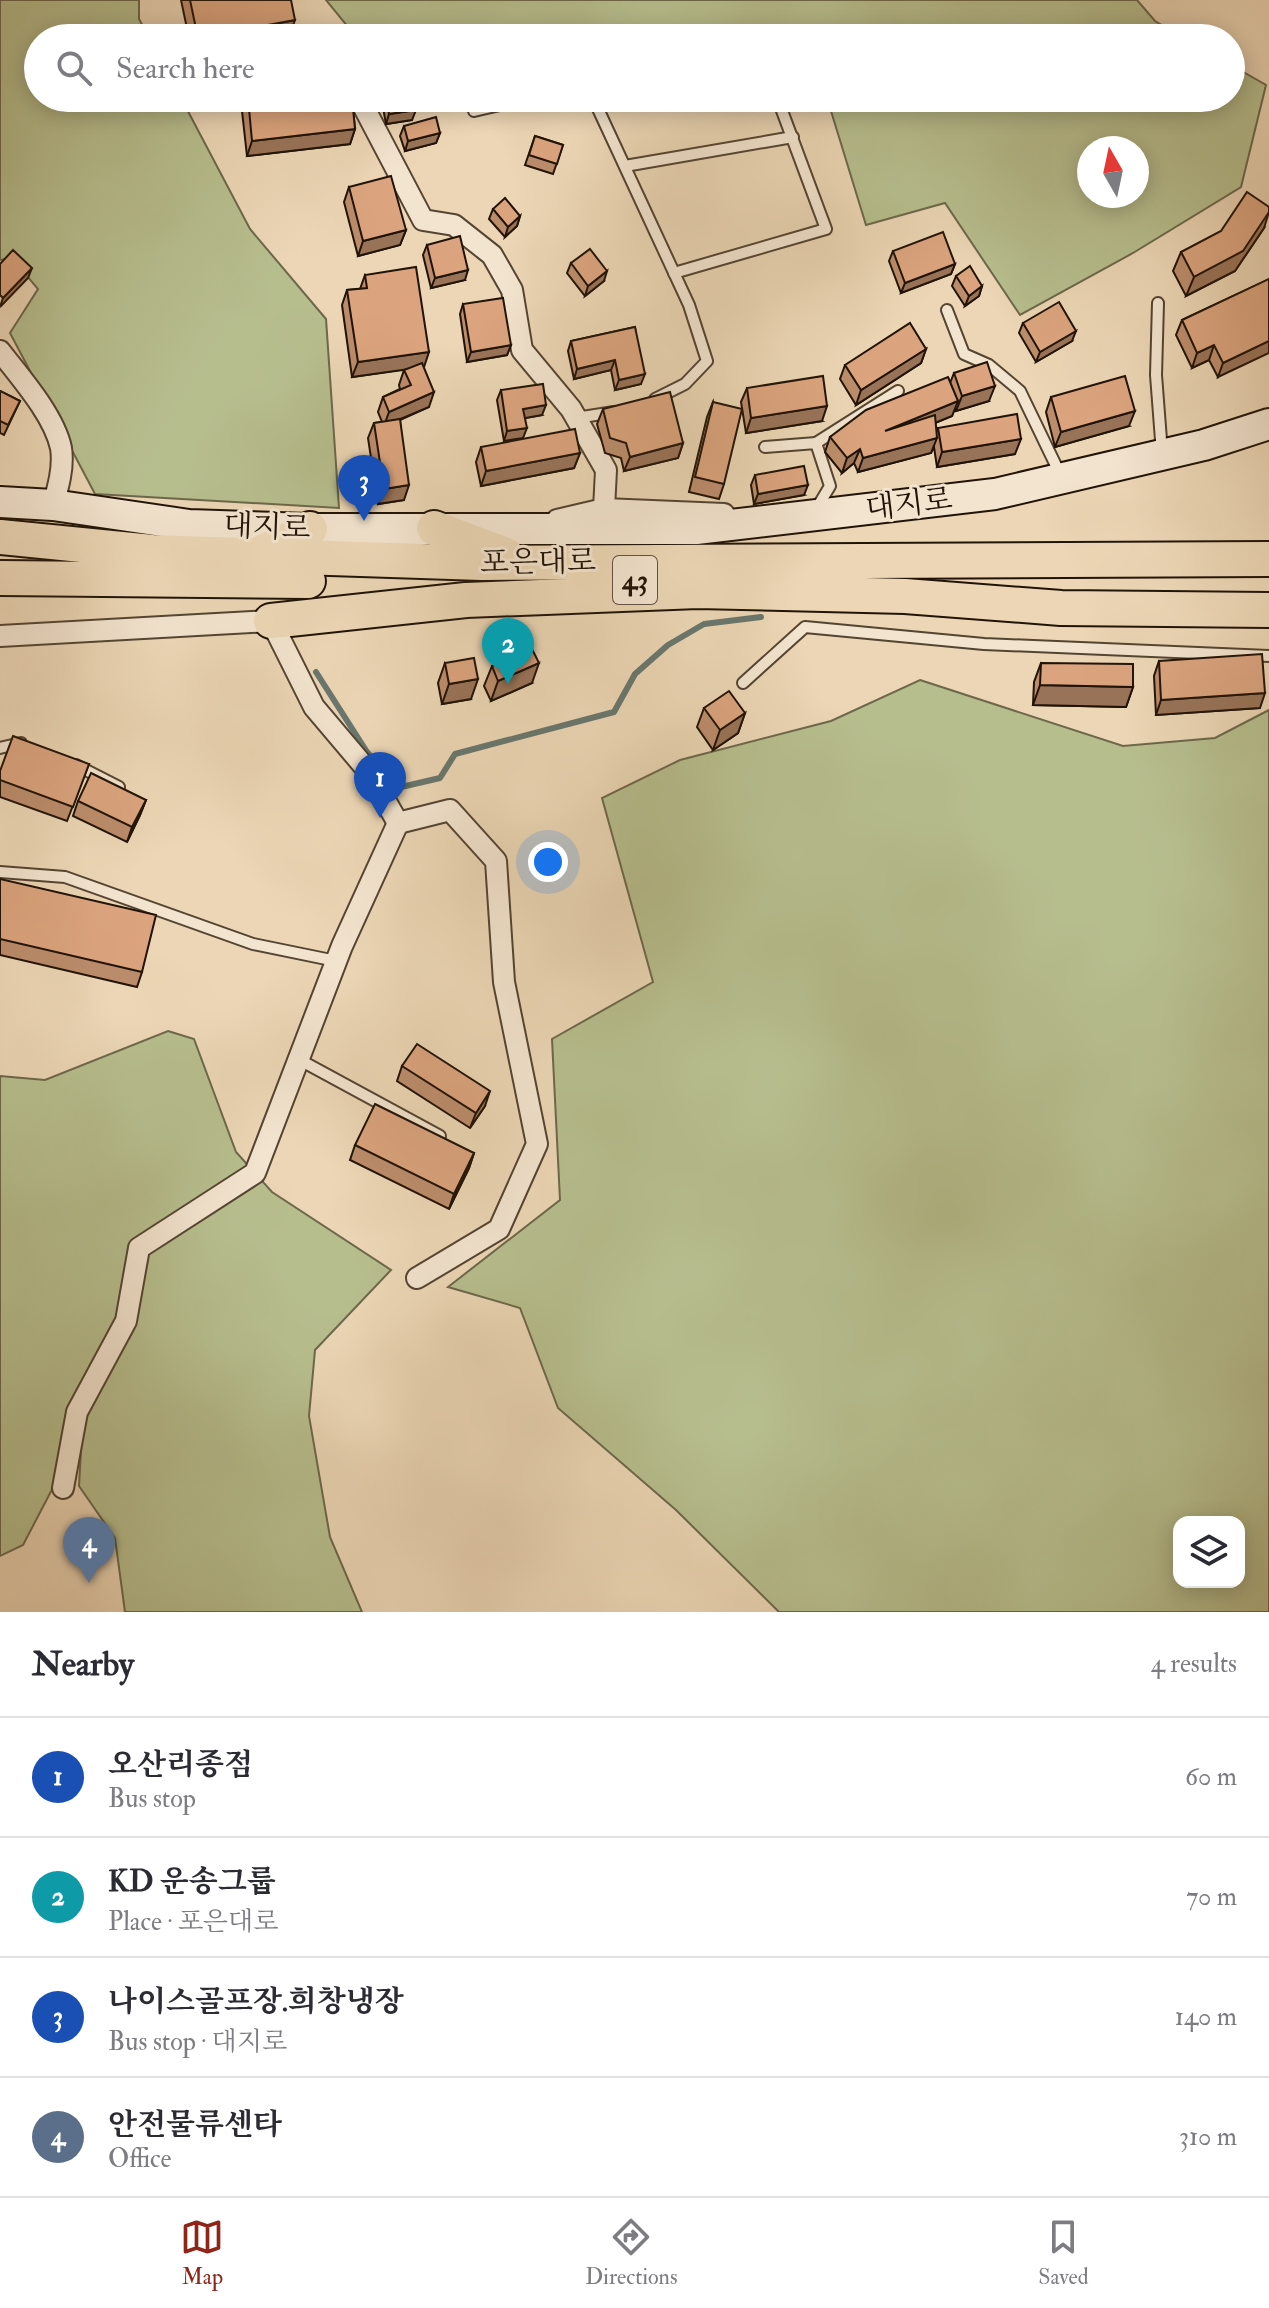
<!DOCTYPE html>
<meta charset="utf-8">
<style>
body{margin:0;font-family:"IM FELL Double Pica","Noto Serif KR",serif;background:#f2f2f3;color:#2b2b33}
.controls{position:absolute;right:24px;bottom:24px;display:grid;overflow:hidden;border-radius:16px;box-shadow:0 4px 20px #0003}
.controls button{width:72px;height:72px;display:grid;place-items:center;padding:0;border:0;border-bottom:2px solid #e1e1e2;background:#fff;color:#2b2b33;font:40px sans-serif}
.compass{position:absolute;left:1077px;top:136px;width:72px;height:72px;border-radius:50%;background:#fff;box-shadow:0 4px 20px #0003;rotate:351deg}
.you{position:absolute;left:548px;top:862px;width:28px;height:28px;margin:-20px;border:6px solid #fff;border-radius:50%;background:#1a73e8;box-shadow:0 0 0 12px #1a73e833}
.badge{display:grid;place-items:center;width:52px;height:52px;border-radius:50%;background:#8f2418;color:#fff;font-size:26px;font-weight:700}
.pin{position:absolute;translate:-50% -66px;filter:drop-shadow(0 2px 4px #0008)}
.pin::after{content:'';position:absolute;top:42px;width:28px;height:24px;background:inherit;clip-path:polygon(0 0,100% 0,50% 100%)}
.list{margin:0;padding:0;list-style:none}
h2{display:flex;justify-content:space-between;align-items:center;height:104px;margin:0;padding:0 32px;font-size:34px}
h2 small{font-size:26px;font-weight:400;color:#7c7c81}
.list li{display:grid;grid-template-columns:52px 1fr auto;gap:24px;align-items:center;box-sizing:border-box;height:120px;padding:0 32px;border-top:2px solid #e1e1e2}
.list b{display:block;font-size:30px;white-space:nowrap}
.list p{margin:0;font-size:26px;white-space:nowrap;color:#7c7c81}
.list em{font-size:26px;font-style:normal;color:#7c7c81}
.icon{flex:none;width:44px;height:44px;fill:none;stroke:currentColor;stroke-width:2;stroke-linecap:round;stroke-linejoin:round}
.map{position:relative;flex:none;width:1269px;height:1612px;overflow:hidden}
.search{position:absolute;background:#fff;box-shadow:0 4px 20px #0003;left:24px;right:24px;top:24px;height:88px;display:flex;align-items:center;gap:20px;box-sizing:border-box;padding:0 28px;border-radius:44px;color:#7c7c81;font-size:30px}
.sheet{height:584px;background:#fff}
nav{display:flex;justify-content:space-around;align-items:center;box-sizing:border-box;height:112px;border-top:2px solid #e1e1e2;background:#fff;font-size:22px;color:#7c7c81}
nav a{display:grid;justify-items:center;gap:4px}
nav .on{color:#8f2418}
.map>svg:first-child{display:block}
.green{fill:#b7be8e;stroke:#6c684a;stroke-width:2;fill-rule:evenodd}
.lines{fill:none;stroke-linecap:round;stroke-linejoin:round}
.stream{stroke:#69776e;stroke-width:6}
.service-casing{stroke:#544432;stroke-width:14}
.minor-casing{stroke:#544432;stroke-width:24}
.secondary-casing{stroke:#211307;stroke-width:34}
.trunk-casing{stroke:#211307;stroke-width:38}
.service{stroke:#f3e4cf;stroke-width:10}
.minor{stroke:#f3e4cf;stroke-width:20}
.secondary{stroke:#f3e4cf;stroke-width:30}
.trunk{stroke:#ecd6b5;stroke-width:34}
.wall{fill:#bc8d6c;stroke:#211307;stroke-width:2}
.shaded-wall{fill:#997358;stroke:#211307;stroke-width:2}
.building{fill:#dba47e;stroke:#211307;stroke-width:2}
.labels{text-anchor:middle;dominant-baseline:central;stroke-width:6;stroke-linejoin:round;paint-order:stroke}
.shield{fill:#f3e4cf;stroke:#605243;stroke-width:2}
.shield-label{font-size:28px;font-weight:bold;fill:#211307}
.street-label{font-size:30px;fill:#211307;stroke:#f3e4cf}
</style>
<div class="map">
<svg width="1269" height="1612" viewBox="0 0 1269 1612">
<rect width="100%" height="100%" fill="#ecd6b5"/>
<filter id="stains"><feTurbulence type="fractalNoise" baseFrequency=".0025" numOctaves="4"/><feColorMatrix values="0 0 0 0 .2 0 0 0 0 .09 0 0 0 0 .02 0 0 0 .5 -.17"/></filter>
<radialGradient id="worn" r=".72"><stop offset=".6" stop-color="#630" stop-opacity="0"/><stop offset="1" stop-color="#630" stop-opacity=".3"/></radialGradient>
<g class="green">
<polygon points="0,0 139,0 139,19 149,38 38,38 38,98 181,98 250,229 326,319 339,508 95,494 10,333 38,289 12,258 0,260"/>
<polygon points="326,0 1137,0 1155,21 1184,38 801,38 795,27 653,38 357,38"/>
<path d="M1231,65L1266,85L1241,187L1133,253L1020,315L945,203L866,225L827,98H1231ZM1089,148H1137V196H1089Z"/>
<path d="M920,680L1123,746L1215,738L1269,710V1612H779L676,1510L558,1408L520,1308L448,1287L560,1200L552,1039L653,982L602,798L680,760L831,721ZM1239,1522V1582H1179V1522Z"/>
<polygon points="168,1031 194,1039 236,1152 272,1192 391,1270 315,1350 309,1416 330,1537 362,1612 125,1612 115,1538 79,1486 82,1432 23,1545 0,1556 0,1076 45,1080"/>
</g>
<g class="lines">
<polyline class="stream" points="316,672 367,752 397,788 440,778 455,754 614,712 635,674 668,645 704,624 761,617"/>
<g class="service-casing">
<g id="service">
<polyline points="593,98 689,305 707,361 685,384 655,399"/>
<polyline points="474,111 530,98"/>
<polyline points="625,166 793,137"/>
<polyline points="674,273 826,229 781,108"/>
<polyline points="1158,303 1156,375 1162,453"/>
<polyline points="947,310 964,354 989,365 1020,391 1061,476"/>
<polyline points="576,418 614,412"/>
<polyline points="816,443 898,391"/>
<polyline points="765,447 816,443 830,486 818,506"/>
<polyline points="743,683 805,627 984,644 1269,656"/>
<polyline points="0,748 21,743"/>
<polyline points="76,765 119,787"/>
<polyline points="0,872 65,877 253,944 336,961"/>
<polyline points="298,1059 440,1136"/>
</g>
</g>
<g class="minor-casing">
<g id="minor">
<polyline points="359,98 423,220 454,225 492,255 512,290 522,350 571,409 606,470 604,509"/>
<path d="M0,351C20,377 54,415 61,448C64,467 58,488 53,505"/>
<polyline points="557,520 604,509 724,514"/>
<polyline points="0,636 271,621 314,707 369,772 398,823 450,810 496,861 504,982 537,1144 499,1229 417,1278"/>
<polyline points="63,1488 77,1412 126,1321 139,1248 255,1173 342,946 398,823"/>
</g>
</g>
<g class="secondary-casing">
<polyline id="secondary" points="0,502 53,505 189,525 310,529 696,529 995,494 1204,445 1269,424"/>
</g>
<g class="trunk-casing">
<g id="trunk">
<polyline points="434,528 506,555"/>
<polyline points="0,537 152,552 482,563 1269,559"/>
<polyline points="256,555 310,529"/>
<polyline points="0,578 308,581"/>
<polyline points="271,621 466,600 698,591 905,596 1061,608 1269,610"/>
</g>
</g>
<use href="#service" class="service"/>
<use href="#minor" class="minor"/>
<use href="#secondary" class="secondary"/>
<use href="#trunk" class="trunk"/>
</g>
<g class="wall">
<polygon points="181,0 291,0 290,34 272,38 189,38"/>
<polygon points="247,98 352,98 355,129 350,144 247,156 242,111"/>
<polygon points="384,98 414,98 412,120 386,124 382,102"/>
<polygon points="404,126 440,133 436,143 405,151 400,136"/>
<polygon points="535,136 563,145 553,174 525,165"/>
<polygon points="349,187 406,230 400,245 358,256 344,202"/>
<polygon points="493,209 520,216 517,226 505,237 489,219"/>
<polygon points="1264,228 1235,271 1186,296 1173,271 1181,252"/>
<polygon points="427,245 465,280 431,288 423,255"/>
<polygon points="893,251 955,264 951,274 901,293 889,261"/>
<polygon points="571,263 604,281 585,296 567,273"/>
<polygon points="365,275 423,367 429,407 400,420 404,500 378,504 368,438 374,423 382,422 378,412 383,397 400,389 399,385 404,370 406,369 352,377 342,305 347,290 360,289"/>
<polygon points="956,276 982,286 979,296 965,306 952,286"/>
<polygon points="1269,279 1218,377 1209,360 1192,368 1176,335 1182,320"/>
<polygon points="463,304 511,345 507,355 467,362 460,314"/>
<polygon points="1023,323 1072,341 1036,362 1019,333"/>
<polygon points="635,327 641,384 615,390 611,370 574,379 568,351 571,341"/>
<polygon points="926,349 921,363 856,405 840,379 845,365"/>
<polygon points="954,373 989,401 956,411 955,408 952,416 935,423 936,433 938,428 1015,454 937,467 934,447 931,453 858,472 854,463 842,473 825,452 830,437 950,383"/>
<polygon points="747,388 822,421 746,433 741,402"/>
<polygon points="501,390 542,415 525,418 523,438 504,441 497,400"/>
<polygon points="0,391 20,401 4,435 0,433"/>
<polygon points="1051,397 1129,426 1055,447 1046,412"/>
<polygon points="713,402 724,484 719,499 689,492 707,417"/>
<polygon points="603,409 683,443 678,458 624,471 621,458 605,453 597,424"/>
<polygon points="481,447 580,453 574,468 481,486 476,462"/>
<polygon points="755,475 804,495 754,504 751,485"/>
<polygon points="1159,661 1260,708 1156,715 1154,676"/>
<polygon points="445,663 471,699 442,704 438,683"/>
<polygon points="1041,663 1133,687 1126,707 1033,705 1034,682"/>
<polygon points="492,666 532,683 491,701 484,686"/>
<polygon points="704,708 745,713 738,733 713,750 697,727"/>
<polygon points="89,764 67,821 0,797 0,771"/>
<polygon points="146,800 140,815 127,842 73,816 78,801"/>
<polygon points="0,879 142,972 137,987 0,955"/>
<polygon points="402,1066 485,1106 470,1128 397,1081"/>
<polygon points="355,1145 474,1153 469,1168 449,1209 350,1160"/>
</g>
<g class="shaded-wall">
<polygon points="295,20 290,34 272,38 203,38"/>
<polygon points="416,110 412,120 386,124 389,114"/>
<polygon points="355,129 350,144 247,156 252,141"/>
<polygon points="440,133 436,143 405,151 408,141"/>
<polygon points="1269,212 1264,228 1235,271 1186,296 1194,277"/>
<polygon points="520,216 517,226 505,237 508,227"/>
<polygon points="406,230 400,245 358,256 363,241"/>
<polygon points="955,264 951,274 901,293 905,283"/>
<polygon points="32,268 28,278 0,307 3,298"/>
<polygon points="468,270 465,280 431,288 435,278"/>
<polygon points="607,271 604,281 585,296 588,286"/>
<polygon points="982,286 979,296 965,306 969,296"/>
<polygon points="1076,331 1072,341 1036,362 1040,352"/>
<polygon points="1269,341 1269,353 1218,377 1223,363"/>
<polygon points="511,345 507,355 467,362 471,352"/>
<polygon points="1214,345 1209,360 1192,368 1197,353"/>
<polygon points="926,349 921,363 856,405 861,390"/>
<polygon points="429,352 424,367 352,377 358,362"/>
<polygon points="615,360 611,370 574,379 577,369"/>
<polygon points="645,374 641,384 615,390 619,380"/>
<polygon points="995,386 989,401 956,411 962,396"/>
<polygon points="434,392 429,407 384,426 389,412"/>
<polygon points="958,401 952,416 879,446 885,431"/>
<polygon points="546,405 542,415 520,419 523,409"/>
<polygon points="827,406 822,421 746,433 751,418"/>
<polygon points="1135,411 1129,426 1055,447 1061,432"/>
<polygon points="527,428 523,438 504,441 507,431"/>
<polygon points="937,438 931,453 858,472 863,458"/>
<polygon points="1021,439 1015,454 937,467 942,452"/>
<polygon points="683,443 678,458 624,471 630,457"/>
<polygon points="860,449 854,463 842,473 847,458"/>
<polygon points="580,453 574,468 481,486 486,471"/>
<polygon points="409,485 404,500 378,504 384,489"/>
<polygon points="808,485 804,495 754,504 758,494"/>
<polygon points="539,663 532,683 491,701 498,681"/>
<polygon points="478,679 471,699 442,704 449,684"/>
<polygon points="1040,685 1133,687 1126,707 1033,705"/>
<polygon points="1265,693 1260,708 1156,715 1161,700"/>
<polygon points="745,713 738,733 713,750 720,730"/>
<polygon points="146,800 140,815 127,842 132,827"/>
<polygon points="490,1091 485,1106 470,1128 476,1113"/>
<polygon points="474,1153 469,1168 449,1209 454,1194"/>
</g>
<g class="building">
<polygon points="190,0 291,0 295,20 198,38"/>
<polygon points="248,98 352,98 355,129 252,141"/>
<polygon points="387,98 414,98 416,110 389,114"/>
<polygon points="436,117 440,133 408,141 404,126"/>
<polygon points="535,136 563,145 557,164 529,155"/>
<polygon points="391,176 406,230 363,241 349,187"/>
<polygon points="1247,192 1269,207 1269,212 1243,251 1194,277 1181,252 1221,231"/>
<polygon points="505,198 520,216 508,227 493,209"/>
<polygon points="943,232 955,264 905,283 893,251"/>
<polygon points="460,236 468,270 435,278 427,245"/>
<polygon points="590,249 607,271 588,286 571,263"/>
<polygon points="13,250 32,268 3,298 0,295 0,264"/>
<polygon points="970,266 982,286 969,296 956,276"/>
<polygon points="416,267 429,352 358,362 347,290 367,288 365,275"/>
<polygon points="1269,279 1269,341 1223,363 1214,345 1197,353 1182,320"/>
<polygon points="503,298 511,345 471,352 463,304"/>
<polygon points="1059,302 1076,331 1040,352 1023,323"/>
<polygon points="910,323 926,349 861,390 845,365"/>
<polygon points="635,327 645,374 619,380 615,360 577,369 571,341"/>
<polygon points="987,362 995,386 962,396 954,373"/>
<polygon points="422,363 434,392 389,412 383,397 411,385 404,370"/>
<polygon points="823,376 827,406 751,418 747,388"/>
<polygon points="1125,376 1135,411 1061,432 1051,397"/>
<polygon points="948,377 958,401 885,431 935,415 937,438 863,458 860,449 847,458 830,437 866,410"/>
<polygon points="543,384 546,405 523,409 527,428 507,431 501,390"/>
<polygon points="0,391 20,401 8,425 0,421"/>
<polygon points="670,392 683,443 630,457 626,443 610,438 603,409"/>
<polygon points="713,402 742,409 724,484 695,477"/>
<polygon points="1017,414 1021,439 942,452 938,428"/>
<polygon points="400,419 409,485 384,489 374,423"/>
<polygon points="575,429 580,453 486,471 481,447"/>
<polygon points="804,466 808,485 758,494 755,475"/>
<polygon points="532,649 539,663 498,681 492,666"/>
<polygon points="1262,654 1265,693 1161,700 1159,661"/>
<polygon points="474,658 478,679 449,684 445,663"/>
<polygon points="1041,663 1133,664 1133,687 1040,685"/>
<polygon points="729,691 745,713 720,730 704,708"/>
<polygon points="13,736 89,764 73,807 0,780 0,771"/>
<polygon points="91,773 146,800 132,827 78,801"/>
<polygon points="0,879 156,915 142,972 0,939"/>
<polygon points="417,1044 490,1091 476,1113 402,1066"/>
<polygon points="375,1104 474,1153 454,1194 355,1145"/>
</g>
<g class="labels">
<rect class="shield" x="613" y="556" width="44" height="48" rx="6"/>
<g class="shield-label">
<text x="635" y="580">43</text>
</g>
<g class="street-label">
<text transform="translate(909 504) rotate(-7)">대지로</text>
<text transform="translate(267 527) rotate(2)">대지로</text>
<text transform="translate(538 562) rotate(-1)">포은대로</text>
</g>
</g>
<rect width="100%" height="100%" filter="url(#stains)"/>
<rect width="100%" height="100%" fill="url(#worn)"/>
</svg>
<div class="controls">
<button><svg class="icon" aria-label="layers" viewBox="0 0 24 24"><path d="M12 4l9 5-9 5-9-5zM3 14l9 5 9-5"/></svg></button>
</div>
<svg class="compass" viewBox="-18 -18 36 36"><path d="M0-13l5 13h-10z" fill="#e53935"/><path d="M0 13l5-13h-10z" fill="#7c7c81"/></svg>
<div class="you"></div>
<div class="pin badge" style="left:380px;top:818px;background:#1a4fb4">1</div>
<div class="pin badge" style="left:508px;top:684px;background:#0f9aa8">2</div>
<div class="pin badge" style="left:364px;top:521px;background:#1a4fb4">3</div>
<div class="pin badge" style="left:89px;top:1583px;background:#5c6f8a">4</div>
<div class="search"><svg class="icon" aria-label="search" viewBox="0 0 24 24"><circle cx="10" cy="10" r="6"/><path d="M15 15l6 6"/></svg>Search here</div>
</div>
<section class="sheet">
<h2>Nearby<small>4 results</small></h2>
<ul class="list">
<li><span class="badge" style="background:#1a4fb4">1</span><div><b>오산리종점</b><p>Bus stop</p></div><em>60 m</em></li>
<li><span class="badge" style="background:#0f9aa8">2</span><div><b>KD 운송그룹</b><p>Place · 포은대로</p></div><em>70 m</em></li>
<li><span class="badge" style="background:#1a4fb4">3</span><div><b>나이스골프장.희창냉장</b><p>Bus stop · 대지로</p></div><em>140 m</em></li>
<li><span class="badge" style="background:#5c6f8a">4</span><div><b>안전물류센타</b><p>Office</p></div><em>310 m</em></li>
</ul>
</section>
<nav>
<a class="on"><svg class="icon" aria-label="map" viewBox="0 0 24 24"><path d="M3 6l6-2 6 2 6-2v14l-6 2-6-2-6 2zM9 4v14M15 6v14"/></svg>Map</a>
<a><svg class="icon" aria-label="directions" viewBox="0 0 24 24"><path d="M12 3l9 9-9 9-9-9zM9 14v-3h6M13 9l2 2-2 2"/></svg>Directions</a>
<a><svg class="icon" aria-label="saved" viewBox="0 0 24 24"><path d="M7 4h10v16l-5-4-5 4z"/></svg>Saved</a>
</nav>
